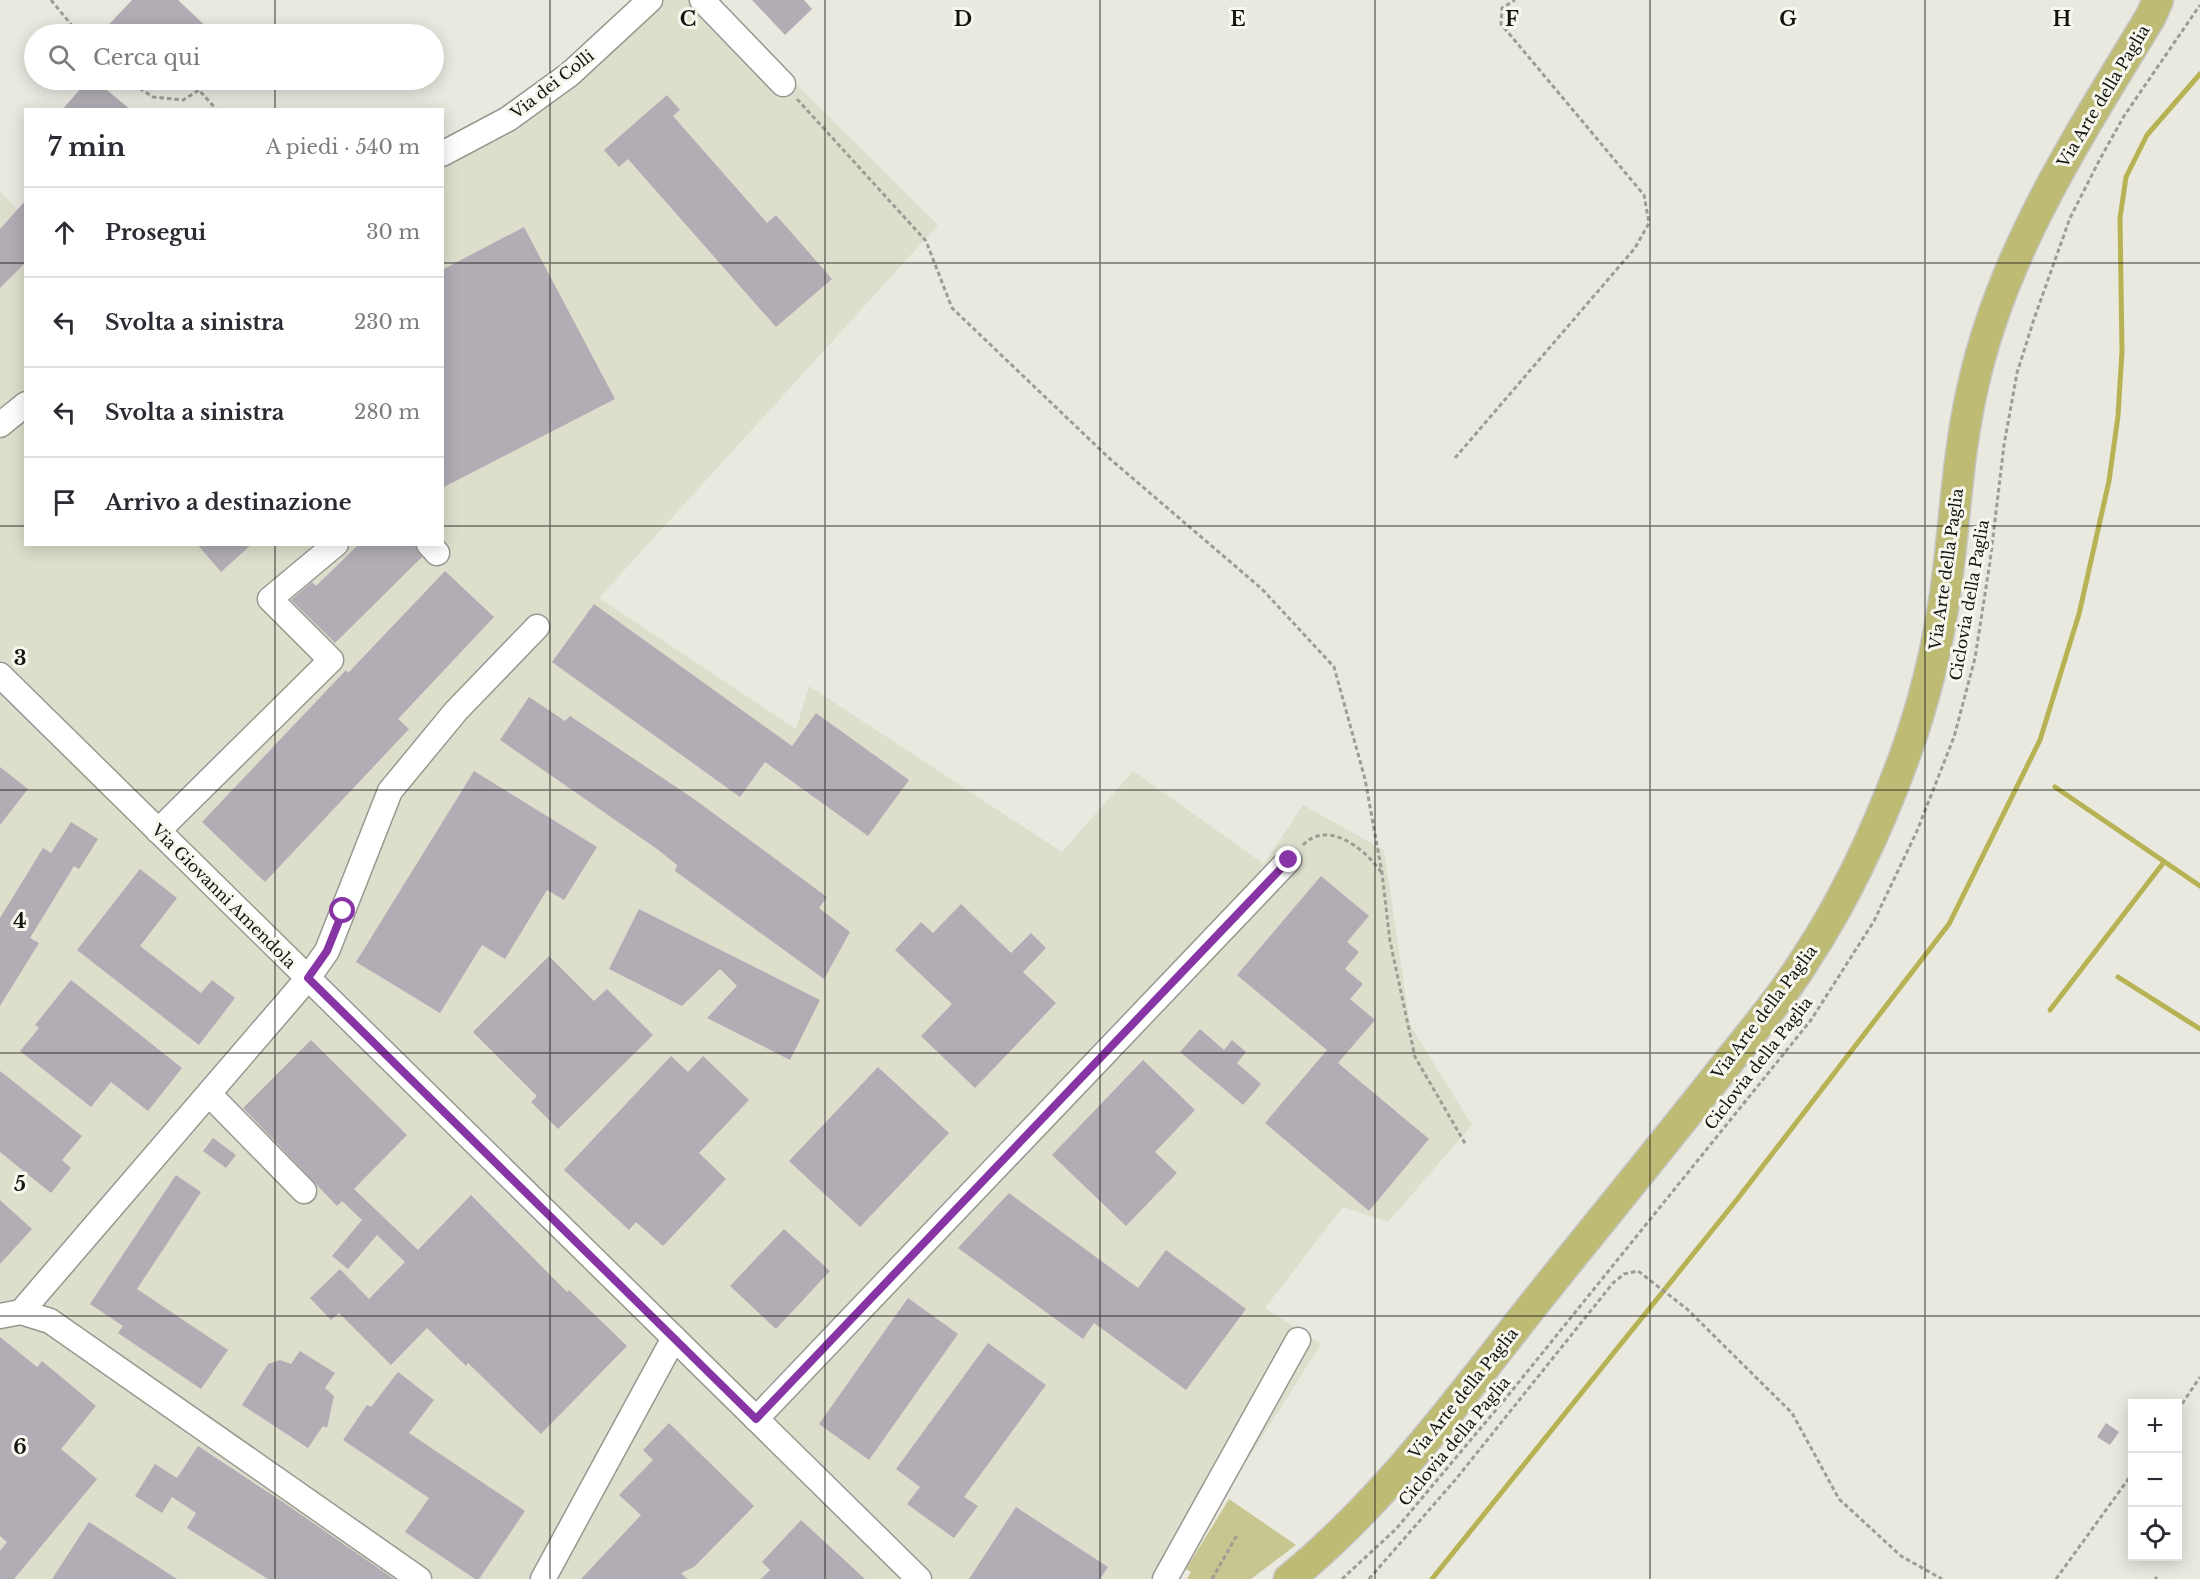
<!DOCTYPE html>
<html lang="it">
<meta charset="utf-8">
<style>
body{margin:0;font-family:"Libre Baskerville",serif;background:#f2f2f3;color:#2b2b33}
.controls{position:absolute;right:18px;bottom:18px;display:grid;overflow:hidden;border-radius:0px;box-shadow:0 3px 15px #0003}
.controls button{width:54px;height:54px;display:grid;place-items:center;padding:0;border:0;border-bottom:2px solid #e1e1e2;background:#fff;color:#2b2b33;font:30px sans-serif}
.stop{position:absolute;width:18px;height:18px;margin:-14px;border:4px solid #8735a4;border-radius:50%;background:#fff}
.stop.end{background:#8735a4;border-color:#fff;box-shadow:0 2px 6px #0008}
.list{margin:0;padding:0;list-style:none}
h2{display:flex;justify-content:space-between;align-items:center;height:78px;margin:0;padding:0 24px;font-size:26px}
h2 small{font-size:20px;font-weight:400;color:#7c7c81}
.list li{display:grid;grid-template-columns:39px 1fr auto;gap:18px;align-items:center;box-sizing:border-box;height:90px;padding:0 24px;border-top:2px solid #e1e1e2}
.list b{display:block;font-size:22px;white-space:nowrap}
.list em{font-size:20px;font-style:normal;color:#7c7c81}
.icon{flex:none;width:33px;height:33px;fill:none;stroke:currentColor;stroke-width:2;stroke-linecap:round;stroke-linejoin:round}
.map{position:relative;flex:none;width:2200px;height:1579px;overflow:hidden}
.search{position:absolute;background:#fff;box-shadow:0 3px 15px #0003;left:24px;top:24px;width:420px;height:66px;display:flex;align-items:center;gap:15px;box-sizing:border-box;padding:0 21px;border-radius:33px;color:#7c7c81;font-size:22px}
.panel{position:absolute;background:#fff;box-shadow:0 3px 15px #0003;left:24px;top:108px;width:420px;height:438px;border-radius:0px}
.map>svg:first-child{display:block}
.built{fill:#dedecd}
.green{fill:#c7c690}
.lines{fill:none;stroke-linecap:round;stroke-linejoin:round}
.stream{stroke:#b7b355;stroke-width:5}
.building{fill:#b2adb5}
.minor-casing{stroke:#989890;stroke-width:27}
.major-casing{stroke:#c6c6c6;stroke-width:33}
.path{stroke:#9d9d96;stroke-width:3;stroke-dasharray:4.5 3;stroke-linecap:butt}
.minor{stroke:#fff;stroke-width:24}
.major{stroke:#bebb74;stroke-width:30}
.route{stroke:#8735a4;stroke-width:8}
.grid{fill:none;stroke:#131310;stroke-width:1.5;stroke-opacity:0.55}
.labels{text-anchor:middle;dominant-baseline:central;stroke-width:6;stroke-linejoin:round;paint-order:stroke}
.street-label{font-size:16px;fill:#131310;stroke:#f7f7ed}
.grid-label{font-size:20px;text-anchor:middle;font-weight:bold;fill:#131310;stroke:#f7f7ed;stroke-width:6;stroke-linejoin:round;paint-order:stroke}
</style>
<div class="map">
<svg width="2200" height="1579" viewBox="0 0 2200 1579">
<rect width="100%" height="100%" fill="#e9e9e0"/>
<polygon class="built" points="662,0 712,0 938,225 599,598 796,729 809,686 1062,852 1133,771 1264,864 1303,805 1384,850 1410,1025 1472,1125 1388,1222 1343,1207 1265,1308 1321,1344 1172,1579 0,1579 0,191 25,217 26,544 442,544 443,168 480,149"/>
<polygon class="green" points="1229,1499 1296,1545 1251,1579 1187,1579 1191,1572 1186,1569"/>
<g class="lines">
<g class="stream">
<polyline points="2055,787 2200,886"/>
<polyline points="2118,977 2200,1029"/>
<polyline points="2050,1010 2164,862"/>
<polyline points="1432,1579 1739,1197 1949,924 2040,740 2079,614 2109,481 2118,416 2122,351 2120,218 2126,177 2147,135 2200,74"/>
</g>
</g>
<g class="building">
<polygon points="132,0 178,0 214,34 100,34"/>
<polygon points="752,0 804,0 812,9 785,35"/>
<polygon points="88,80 95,80 131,110 62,110"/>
<polygon points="667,95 680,110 673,116 767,223 776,215 832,279 776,327 628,159 619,167 604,150"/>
<polygon points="26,200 26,262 0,288 0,229"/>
<polygon points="524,227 615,399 442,488 442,270"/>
<polygon points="197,544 252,544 221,572"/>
<polygon points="359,544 415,544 422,557 335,643 291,600 312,582 316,586"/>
<polygon points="445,571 494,617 398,719 409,729 265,882 202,822 346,670 348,673"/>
<polygon points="594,604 792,746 816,713 909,780 868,836 765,762 740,797 552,662"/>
<polygon points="529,697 565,721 570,716 694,799 827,897 819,908 850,932 824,979 675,871 677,865 657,849 500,740"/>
<polygon points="0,767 28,789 0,825"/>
<polygon points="474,771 597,847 564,900 547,890 505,959 482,945 440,1013 356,962"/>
<polygon points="71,822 98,839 79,869 74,866 30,938 39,943 0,1006 0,918 43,848 51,853"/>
<polygon points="140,869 177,898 140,946 201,993 212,980 235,998 199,1045 77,950"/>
<polygon points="1321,876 1369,916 1347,942 1359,952 1345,969 1363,984 1350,999 1375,1020 1338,1063 1429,1139 1369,1211 1265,1123 1327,1050 1237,975"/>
<polygon points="961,904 1011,953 1031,933 1046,948 1023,972 1056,1003 975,1088 921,1036 952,1004 895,950 921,922 933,933"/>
<polygon points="639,909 820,1000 790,1060 707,1018 737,986 720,969 682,1006 609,969"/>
<polygon points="549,956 594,1001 607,989 653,1035 558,1129 531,1102 537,1096 473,1032"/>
<polygon points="71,980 182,1068 148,1111 111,1082 91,1107 20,1051 39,1028 35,1025"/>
<polygon points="1200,1029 1224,1050 1232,1040 1246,1052 1237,1063 1261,1084 1243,1105 1180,1052"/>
<polygon points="311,1040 407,1135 354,1189 418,1250 471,1195 567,1292 569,1290 627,1346 541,1434 468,1363 466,1366 427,1328 391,1365 339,1313 331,1320 310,1298 340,1269 369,1299 405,1262 377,1235 348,1269 332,1256 362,1220 342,1201 337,1206 243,1108"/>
<polygon points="671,1056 688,1072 703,1056 749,1100 699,1153 726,1179 663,1246 636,1222 629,1230 564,1170"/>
<polygon points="1143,1060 1195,1110 1155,1152 1177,1173 1126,1226 1052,1155"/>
<polygon points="878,1067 949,1133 860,1227 789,1161"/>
<polygon points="0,1071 82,1136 62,1160 71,1168 51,1193 0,1152"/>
<polygon points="213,1138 236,1155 226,1168 203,1151"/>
<polygon points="176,1175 201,1192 137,1289 228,1350 201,1389 118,1333 123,1326 90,1304"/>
<polygon points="1009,1193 1138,1288 1166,1250 1246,1309 1186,1390 1094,1323 1083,1339 958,1248"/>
<polygon points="0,1200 32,1229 0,1264"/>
<polygon points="784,1229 830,1271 776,1329 730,1286"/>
<polygon points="908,1298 958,1334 869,1460 819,1424"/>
<polygon points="0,1337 37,1367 42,1361 96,1406 61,1449 97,1479 14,1579 0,1579 0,1551 7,1542 0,1536"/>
<polygon points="988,1343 1046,1385 964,1497 978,1506 954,1538 907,1504 920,1487 896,1469"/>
<polygon points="300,1351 335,1373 325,1388 334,1396 327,1428 323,1426 308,1448 242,1405 268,1364 280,1360 291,1364"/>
<polygon points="398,1372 434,1400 409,1433 525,1511 479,1579 475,1579 405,1532 429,1498 343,1440 367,1405 371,1407"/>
<polygon points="669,1423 754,1506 694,1567 681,1573 687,1579 581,1579 641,1515 619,1495 653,1460 643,1450"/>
<polygon points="2106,1423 2119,1432 2110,1445 2097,1437"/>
<polygon points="198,1446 280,1500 394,1579 268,1579 187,1528 196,1513 172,1497 162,1513 135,1496 155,1464 177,1478"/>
<polygon points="1016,1507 1108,1567 1100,1579 969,1579"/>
<polygon points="801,1520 865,1579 761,1579 770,1570 762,1562"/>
<polygon points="89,1522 177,1579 52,1579"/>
</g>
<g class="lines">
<g class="minor-casing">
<g id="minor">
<polyline points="702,0 783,84"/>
<polyline points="442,154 508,119 570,74 650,0"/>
<polyline points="0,425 26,404"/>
<polyline points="429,544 437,553"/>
<polyline points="0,675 919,1579"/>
<polyline points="158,831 331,660 270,599 336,544"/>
<polyline points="209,1094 304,1191"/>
<polyline points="21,1312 308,978 327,951 390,791 456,711 537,627"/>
<polyline points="0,1316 21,1312 50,1321 419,1579"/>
<polyline points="756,1419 1289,860"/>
<polyline points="543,1579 674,1338"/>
<polyline points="1165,1579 1298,1340"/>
</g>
</g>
<g class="major-casing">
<path id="major" d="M1289,1579C1391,1496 1468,1386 1550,1284C1607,1213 1665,1142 1722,1070C1750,1034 1781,999 1805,960C1847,896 1879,827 1905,755C1924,703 1937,649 1945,595C1955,526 1957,455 1973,386C2003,250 2080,134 2151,16L2158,0"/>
</g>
<g class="path">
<polyline points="51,0 79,34"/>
<polyline points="127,80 153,97 183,100 199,90 217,110"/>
<polyline points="797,99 926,241 952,308 1109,458 1262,589 1334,667 1365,779 1382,873 1390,941 1415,1057 1466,1145"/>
<polyline points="1455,458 1635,248 1649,223 1644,195 1501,24 1502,8 1515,0"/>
<path d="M1303,845C1328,819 1365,849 1381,872"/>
<polyline points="2178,1410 2200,1377"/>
<polyline points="1212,1579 1237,1535"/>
<polyline points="1342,1579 1396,1529 1506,1398 1811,1020 1874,921 1917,831 1954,737 1975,658 1990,562 2004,445 2017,373 2034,319 2070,218 2100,159 2124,116 2200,5"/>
<polyline points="1369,1579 1456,1479 1613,1283 1624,1274 1638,1271 1687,1309 1792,1413 1839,1499 1901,1556 1942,1579"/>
<polyline points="2056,1579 2132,1474"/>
<polyline points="2155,1579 2157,1577"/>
</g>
<use href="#minor" class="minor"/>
<use href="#major" class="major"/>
</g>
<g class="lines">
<polyline class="route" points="343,911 327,951 308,978 756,1419 1289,860"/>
</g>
<path class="grid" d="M275,0V34M550,0V1579M825,0V1579M1100,0V1579M1375,0V1579M1650,0V1579M1925,0V1579M275,80V110M0,263H26M442,263H2200M0,526H26M442,526H2200M275,544V1579M0,790H2200M0,1053H2200M0,1316H2200"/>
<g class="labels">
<g class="street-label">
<text transform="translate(552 84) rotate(-38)">Via dei Colli</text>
<text transform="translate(2103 96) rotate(-59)">Via Arte della Paglia</text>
<text transform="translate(1946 569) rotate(-82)">Via Arte della Paglia</text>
<text transform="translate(1969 600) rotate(-80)">Ciclovia della Paglia</text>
<text transform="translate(224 896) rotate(45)">Via Giovanni Amendola</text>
<text transform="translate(1764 1012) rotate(-53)">Via Arte della Paglia</text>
<text transform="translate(1758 1063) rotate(-52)">Ciclovia della Paglia</text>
<text transform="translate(1463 1393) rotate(-51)">Via Arte della Paglia</text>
<text transform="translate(1454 1441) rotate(-50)">Ciclovia della Paglia</text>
</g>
</g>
<g class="grid-label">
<text x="688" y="26">C</text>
<text x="963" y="26">D</text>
<text x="1238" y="26">E</text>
<text x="1512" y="26">F</text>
<text x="1788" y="26">G</text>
<text x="2062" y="26">H</text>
<text x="20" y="665">3</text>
<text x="20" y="928">4</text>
<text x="20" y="1191">5</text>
<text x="20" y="1454">6</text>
</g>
</svg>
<div class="controls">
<button>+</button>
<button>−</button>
<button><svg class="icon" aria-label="locate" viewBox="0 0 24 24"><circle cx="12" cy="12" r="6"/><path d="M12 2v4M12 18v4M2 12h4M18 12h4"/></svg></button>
</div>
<div class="stop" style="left:343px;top:911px"></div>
<div class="stop end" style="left:1289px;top:860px"></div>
<div class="search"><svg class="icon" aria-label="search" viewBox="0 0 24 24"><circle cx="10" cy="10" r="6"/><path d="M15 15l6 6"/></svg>Cerca qui</div>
<section class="panel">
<h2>7 min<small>A piedi · 540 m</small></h2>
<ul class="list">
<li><svg class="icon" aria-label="ahead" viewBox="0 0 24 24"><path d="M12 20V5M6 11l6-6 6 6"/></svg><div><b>Prosegui</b></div><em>30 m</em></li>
<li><svg class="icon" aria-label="left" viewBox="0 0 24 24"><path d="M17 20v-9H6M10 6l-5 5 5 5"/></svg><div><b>Svolta a sinistra</b></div><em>230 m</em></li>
<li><svg class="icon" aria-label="left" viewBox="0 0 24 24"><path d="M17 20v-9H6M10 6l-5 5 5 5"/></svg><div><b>Svolta a sinistra</b></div><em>280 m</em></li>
<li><svg class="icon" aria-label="arrive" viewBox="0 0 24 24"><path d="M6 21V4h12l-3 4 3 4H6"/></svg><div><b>Arrivo a destinazione</b></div></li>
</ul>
</section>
</div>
